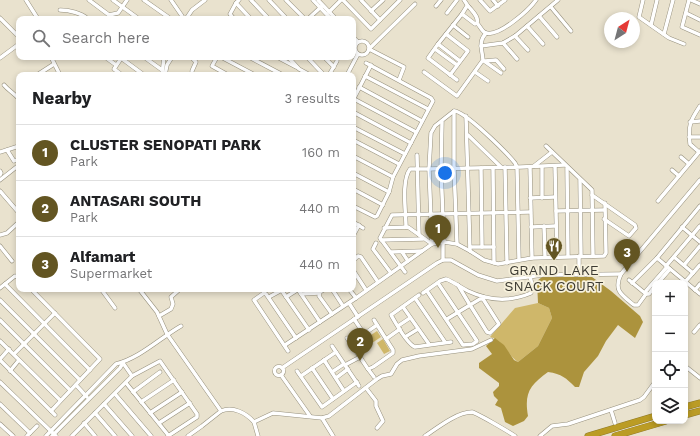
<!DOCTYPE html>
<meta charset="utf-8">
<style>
body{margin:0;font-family:"Work Sans",sans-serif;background:#f6f6f6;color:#202124}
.controls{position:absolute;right:12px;bottom:12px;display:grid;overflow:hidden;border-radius:8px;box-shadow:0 2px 6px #0003}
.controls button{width:36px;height:36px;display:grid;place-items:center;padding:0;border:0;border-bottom:1px solid #e0e0e0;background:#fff;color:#202124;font:20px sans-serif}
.compass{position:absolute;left:604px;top:12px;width:36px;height:36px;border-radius:50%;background:#fff;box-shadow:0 2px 6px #0003;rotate:36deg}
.you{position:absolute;left:445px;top:173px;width:14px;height:14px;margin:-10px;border:3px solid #fff;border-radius:50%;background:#1a73e8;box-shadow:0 0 0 6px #1a73e833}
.badge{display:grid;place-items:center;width:26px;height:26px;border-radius:50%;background:#635522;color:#fff;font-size:13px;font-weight:700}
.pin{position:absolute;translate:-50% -33px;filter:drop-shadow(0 1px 2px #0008)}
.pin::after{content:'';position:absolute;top:21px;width:14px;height:12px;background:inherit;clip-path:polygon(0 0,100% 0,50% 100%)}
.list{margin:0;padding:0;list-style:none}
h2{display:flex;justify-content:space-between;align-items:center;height:52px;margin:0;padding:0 16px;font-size:17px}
h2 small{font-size:13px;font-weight:400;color:#757577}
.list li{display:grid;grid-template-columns:26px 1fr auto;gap:12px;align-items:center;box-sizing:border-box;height:56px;padding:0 16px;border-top:1px solid #e0e0e0}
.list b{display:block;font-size:15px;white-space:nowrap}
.list p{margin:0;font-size:13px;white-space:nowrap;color:#757577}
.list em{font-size:13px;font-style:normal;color:#757577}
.icon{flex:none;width:22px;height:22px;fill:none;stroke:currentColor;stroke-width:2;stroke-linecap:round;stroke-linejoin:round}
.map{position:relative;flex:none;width:700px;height:436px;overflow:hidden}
.search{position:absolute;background:#fff;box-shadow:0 2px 6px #0003;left:16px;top:16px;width:340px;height:44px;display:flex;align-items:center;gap:10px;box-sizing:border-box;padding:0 14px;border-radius:8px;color:#757577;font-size:15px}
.panel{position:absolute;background:#fff;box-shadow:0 2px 6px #0003;left:16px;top:72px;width:340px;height:220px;border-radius:8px}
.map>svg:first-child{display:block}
.green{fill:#cfb76a}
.water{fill:#ac933d}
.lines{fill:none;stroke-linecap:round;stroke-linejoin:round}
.minor-casing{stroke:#97917e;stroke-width:4.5}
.motorway-casing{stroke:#8f7a2a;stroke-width:7}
.minor{stroke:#fff;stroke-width:3.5}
.motorway{stroke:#bb9c25;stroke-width:6}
.labels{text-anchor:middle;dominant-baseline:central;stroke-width:3.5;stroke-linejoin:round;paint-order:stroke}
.poi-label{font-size:14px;fill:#3d3b33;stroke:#f6f0db}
</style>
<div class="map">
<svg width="700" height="436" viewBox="0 0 700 436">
<rect width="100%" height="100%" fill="#e9e2ce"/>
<g class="green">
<path d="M538,303L549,308L552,318L538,346L518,362C507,355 504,340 490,337L515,308Z"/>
<polygon points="377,331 381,337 369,345 365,339"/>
<polygon points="383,339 390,351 384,354 377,343"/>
</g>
<path class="water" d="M542,277H592L611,291L640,316L643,322L635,338L618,325L606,341L598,356L584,372L579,387H575C566,378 562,374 548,372C530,385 524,393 528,416L524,421L513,426L505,422L501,408L495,405L498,400L494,396L493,392L499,386V383L479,368V363L492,354L486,346L495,338L504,345L514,360L518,362L538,346L552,318L549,308L538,303L537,281Z"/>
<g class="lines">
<g class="minor-casing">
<g id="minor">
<polyline points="26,0 38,19"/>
<polyline points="89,0 109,15 118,13 127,0"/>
<polyline points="113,0 139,19"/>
<polyline points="144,0 171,19"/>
<polyline points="171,0 182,16 181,19"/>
<polyline points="251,0 269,19"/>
<polyline points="269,0 287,19"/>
<polyline points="286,0 305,19"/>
<polyline points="313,0 331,19"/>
<polyline points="318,0 336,19"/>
<polyline points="343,0 371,29 380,20 361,0"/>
<polyline points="464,0 468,6"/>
<polyline points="480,0 490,11 505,0"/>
<polyline points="493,0 498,6"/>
<polyline points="643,0 639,17 669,38 684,44"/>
<polyline points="689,0 682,27 700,35"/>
<polyline points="691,0 700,4"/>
<polyline points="236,3 251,19"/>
<polyline points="436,6 441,0"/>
<polyline points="551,7 571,31"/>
<path d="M60,10C69,10 81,13 88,19"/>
<polyline points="371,11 383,0"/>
<polyline points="329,12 341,0"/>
<polyline points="447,13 457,0"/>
<polyline points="686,13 700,20"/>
<polyline points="539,16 557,37"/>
<polyline points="0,18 19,37"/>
<polyline points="186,19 192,10 205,0"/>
<polyline points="234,19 230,14 236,3 239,0"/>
<polyline points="308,19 322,6"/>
<polyline points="380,20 400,0"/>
<path d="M477,23L475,24L462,14L467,6L469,7C473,12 479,17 477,23C480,26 482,32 486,33C499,37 529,10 536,0"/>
<polyline points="453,25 468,37"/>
<polyline points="651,25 657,0"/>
<polyline points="527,26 543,44"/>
<polyline points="446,34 468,51 450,75"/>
<polyline points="664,34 673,0"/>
<polyline points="515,36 528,50"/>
<polyline points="353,37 358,42"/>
<circle cx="362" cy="48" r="7"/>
<polyline points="503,43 517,59"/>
<polyline points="438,44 428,58 457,80"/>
<polyline points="481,46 503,43 515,36 558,0"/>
<polyline points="370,48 415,4"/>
<polyline points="369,49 404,67 399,80"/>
<polyline points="435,49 457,65"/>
<polyline points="51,57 60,75"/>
<polyline points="105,57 116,65"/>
<polyline points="122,57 114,69 122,75"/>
<polyline points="144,57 162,70"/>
<polyline points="191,57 196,62 192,71"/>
<polyline points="217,57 212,66 228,75"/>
<polyline points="221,57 255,75"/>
<polyline points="249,57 283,75"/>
<polyline points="277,57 296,67"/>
<polyline points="288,57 299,69 310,75"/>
<polyline points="307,57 324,75"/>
<polyline points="324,57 334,67"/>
<polyline points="0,58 19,44"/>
<polyline points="121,58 144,75"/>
<polyline points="460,61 438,44 462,14"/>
<polyline points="484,61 501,73"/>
<polyline points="485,61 496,60 504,69"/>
<path d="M424,72L457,96L483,60C482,49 478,42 486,33"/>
<polyline points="475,72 488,81"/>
<polyline points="37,75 54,64"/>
<polyline points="162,75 164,57"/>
<polyline points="165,75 167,65 172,57"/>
<polyline points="329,75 337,61"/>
<polyline points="347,75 358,54"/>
<polyline points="365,76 428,109"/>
<path d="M4,85C9,91 14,93 19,99"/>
<polyline points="359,87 422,121"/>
<polyline points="354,99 416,132"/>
<polyline points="353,100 371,65"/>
<polyline points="454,111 454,168 457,244"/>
<polyline points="353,112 411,143"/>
<polyline points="466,116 470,251"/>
<polyline points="442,122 441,169 444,242"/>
<polyline points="690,122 700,121"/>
<polyline points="353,127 405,154"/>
<polyline points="468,135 501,167"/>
<polyline points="689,137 700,137"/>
<polyline points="353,140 399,164"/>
<polyline points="546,146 592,190 593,256"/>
<polyline points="7,150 14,161 19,159"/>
<polyline points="0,152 19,146"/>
<path d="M699,152L690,144C688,125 690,121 700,106"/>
<polyline points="417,155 419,235"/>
<polyline points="353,156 393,177"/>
<polyline points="681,157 689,164"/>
<polyline points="534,166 552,152"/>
<polyline points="555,166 557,257"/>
<polyline points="505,167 507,263"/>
<polyline points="530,167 532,258"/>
<polyline points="542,167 542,198"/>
<polyline points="481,168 482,247"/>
<polyline points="493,168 494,263"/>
<polyline points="567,168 568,256"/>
<polyline points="672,170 679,176"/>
<polyline points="0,171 1,173 0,175"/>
<polyline points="353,173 389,192"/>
<polyline points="0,180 19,165"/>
<polyline points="580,180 581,256"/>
<polyline points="353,189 383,205"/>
<polyline points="0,191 19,213"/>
<polyline points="592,195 635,225 636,228 629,236 604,219"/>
<polyline points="530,198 555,197"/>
<polyline points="658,201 700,151"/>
<polyline points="353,206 375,217 377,216 389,192 393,177 433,101 431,98 366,63"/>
<polyline points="556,211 604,210"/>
<polyline points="353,222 363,228"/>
<polyline points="544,226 545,257"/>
<polyline points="531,227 555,226"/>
<polyline points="682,227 700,242"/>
<polyline points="384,228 408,227 432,244 444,242 457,244 470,251 484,260 498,264 532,258 604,256 606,253 605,203"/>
<polyline points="0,235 7,233 19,222"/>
<polyline points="353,236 359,225"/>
<polyline points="381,240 423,239"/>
<polyline points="443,242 443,260"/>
<polyline points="376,243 373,249 391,273"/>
<polyline points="0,246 12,261"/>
<polyline points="470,247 494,247"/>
<polyline points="391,252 422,251"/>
<polyline points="402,252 408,261"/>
<polyline points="579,256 579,273"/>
<polyline points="674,257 693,273"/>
<polyline points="657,258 700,294"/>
<path d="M519,260L517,167L515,163C507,153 465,111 454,111L435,126L431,133L429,169C460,168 490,168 521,167L565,165"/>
<polyline points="353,261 358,256 361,257 378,282"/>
<polyline points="684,265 700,246"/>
<polyline points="666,266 700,226"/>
<path d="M667,267L646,291V294L638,305H634C622,295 613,291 621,274L700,180"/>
<polyline points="353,270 366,290"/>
<polyline points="405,272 380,238 392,215 530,212"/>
<polyline points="629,280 646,294"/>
<polyline points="685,282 700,265"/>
<polyline points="632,283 657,258 700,206"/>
<polyline points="658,283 670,269"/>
<polyline points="5,284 90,370"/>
<polyline points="0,288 15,276 19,278"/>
<polyline points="31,289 100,359 51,411"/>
<polyline points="101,289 115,308"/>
<path d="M139,289L157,312L167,334L221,411C233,406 246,413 254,422L273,413L322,418L329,416L377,379L382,376L391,374L397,364L402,360L419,356L472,349L491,340"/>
<polyline points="325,289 320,292 319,296 332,314"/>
<polyline points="332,289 343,306"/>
<polyline points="349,289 356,298"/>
<polyline points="695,290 700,284"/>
<polyline points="427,291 463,345 473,344 477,341 438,283"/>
<path d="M423,293L440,281L446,279C454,282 460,287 468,291C489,301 510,302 531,293L532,285L530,276"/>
<polyline points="301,294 319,293"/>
<polyline points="646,294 649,294 655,286"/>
<path d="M419,295L391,315C395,322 407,344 415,347L451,342"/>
<polyline points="269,297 280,291 282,291 309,330"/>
<polyline points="286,297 297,290 299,291 320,322"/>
<polyline points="415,298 445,342"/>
<polyline points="483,299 480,299 470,305 487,332 490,333 499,324 483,299 484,297"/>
<polyline points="0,300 80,380"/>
<polyline points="349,303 358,317"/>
<polyline points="403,307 429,344"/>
<polyline points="159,316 171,309 173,304 171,297 180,289"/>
<polyline points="354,319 364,334"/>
<polyline points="447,319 470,305 458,285"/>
<polyline points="0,320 70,390"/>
<polyline points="374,320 386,339 400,329"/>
<polyline points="398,326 410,318"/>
<polyline points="694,332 700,325"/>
<polyline points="405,337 418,329"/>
<polyline points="0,341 60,400"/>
<polyline points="351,343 377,325"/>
<path d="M285,345L356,298L432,244L429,169H410C401,181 406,212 406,227"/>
<polyline points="332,346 359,386"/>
<polyline points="288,351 254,300 264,293 266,294 296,338"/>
<polyline points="14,354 55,313"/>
<polyline points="360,357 368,369 373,367 393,353 393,350 386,339"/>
<polyline points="0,359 9,349"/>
<polyline points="0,360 55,415"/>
<polyline points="324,360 344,391"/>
<polyline points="123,363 132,376"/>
<polyline points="345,365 360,357 347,338"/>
<polyline points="685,366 700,378"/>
<circle cx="279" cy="371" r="4.5"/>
<polyline points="282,368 437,263 443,260 451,260 478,275 497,281 543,275 621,274"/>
<polyline points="312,368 333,399"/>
<polyline points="368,369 374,377"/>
<polyline points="10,371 19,360"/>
<polyline points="297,371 322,407 357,382"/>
<polyline points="332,372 344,364"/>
<polyline points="281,375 310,416"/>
<polyline points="301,376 336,352"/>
<polyline points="336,378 348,369"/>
<polyline points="0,382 56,436"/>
<polyline points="126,383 169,436"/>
<polyline points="76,385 87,397"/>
<polyline points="366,388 376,401 376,406 383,421 377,428"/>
<polyline points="133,392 160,372"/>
<polyline points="115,394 151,436"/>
<polyline points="141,402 174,380"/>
<polyline points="0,404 30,433"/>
<polyline points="104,404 132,436"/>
<polyline points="611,410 615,423"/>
<polyline points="95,413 115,436"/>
<polyline points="150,413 182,392"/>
<polyline points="322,418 333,436"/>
<polyline points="254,422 258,436"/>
<polyline points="84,423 95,436"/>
<polyline points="159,423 190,403"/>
<polyline points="0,424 13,436"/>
<polyline points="27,436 37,426"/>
<path d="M46,436L116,364C140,358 160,338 181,326"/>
<polyline points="52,436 120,368 123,363"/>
<polyline points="72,436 132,376 160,361 197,414 197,417 168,436"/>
<polyline points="188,436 202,426 221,411"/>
<path d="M425,436C437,428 457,412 472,412C477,413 509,432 515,436"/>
<polyline points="540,436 552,426 568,424 640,400 644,397 655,382"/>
</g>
</g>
<g class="motorway-casing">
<g id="motorway">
<polyline points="685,407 700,403"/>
<polyline points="685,415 700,411"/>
<polyline points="588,436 655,416"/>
<polyline points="615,436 666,421"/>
</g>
</g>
<use href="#minor" class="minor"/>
<use href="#motorway" class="motorway"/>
</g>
<defs>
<g id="restaurant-pin" transform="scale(0.9)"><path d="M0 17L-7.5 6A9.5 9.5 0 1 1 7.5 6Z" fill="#635522" stroke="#f6f0db"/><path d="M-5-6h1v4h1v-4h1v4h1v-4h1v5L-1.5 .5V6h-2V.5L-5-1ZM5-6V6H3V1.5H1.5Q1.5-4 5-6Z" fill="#fff"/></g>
</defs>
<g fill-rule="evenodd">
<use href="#restaurant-pin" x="554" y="246"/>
</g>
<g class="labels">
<g class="poi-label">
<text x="554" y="270">GRAND LAKE<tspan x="554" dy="16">SNACK COURT</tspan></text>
</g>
</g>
</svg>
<div class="controls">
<button>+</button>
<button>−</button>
<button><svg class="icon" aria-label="locate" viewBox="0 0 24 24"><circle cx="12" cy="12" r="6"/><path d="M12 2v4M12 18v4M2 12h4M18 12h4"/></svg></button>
<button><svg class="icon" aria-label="layers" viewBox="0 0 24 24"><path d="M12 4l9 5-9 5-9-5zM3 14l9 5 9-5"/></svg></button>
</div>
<svg class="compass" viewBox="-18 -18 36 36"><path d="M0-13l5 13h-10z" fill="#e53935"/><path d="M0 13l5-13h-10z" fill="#757577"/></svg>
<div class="you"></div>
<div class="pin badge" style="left:438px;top:248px">1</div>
<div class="pin badge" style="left:360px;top:361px">2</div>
<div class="pin badge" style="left:627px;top:272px">3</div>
<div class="search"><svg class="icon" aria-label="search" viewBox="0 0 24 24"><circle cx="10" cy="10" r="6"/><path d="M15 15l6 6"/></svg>Search here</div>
<section class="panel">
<h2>Nearby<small>3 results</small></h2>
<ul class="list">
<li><span class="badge">1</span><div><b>CLUSTER SENOPATI PARK</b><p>Park</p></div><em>160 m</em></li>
<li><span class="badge">2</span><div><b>ANTASARI SOUTH</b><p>Park</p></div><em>440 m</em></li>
<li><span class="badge">3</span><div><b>Alfamart</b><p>Supermarket</p></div><em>440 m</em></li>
</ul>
</section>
</div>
